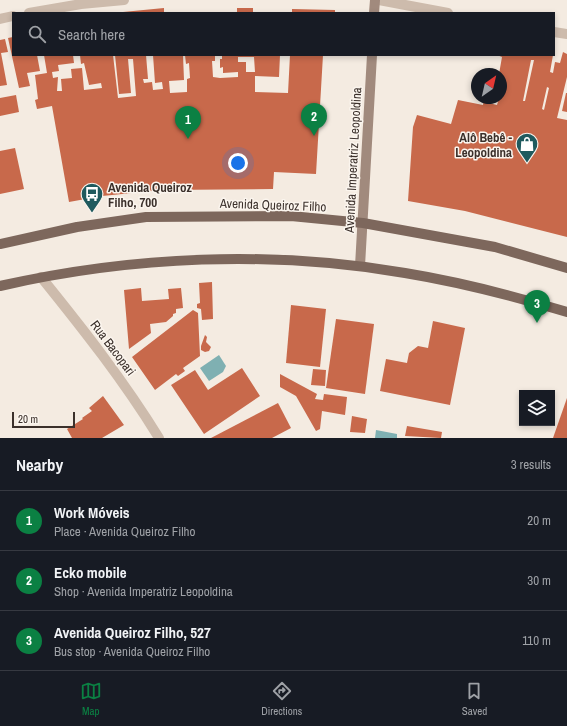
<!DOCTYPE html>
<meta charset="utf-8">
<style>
body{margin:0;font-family:"Archivo Narrow",sans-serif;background:#20242c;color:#f1f3f6}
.controls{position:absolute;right:12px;bottom:12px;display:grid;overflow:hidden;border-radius:0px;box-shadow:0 2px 6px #0003}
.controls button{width:36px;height:36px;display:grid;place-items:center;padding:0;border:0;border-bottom:1px solid #363941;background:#171b24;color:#f1f3f6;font:20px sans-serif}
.compass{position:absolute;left:471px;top:68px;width:36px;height:36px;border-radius:50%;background:#171b24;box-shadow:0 2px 6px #0003;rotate:34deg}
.scale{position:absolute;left:12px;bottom:10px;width:63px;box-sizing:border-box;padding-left:4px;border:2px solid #3b302b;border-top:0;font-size:11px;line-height:14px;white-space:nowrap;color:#3b302b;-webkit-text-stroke:3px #fbf5ee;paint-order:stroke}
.you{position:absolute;left:238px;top:163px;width:14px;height:14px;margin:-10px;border:3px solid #fff;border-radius:50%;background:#1a73e8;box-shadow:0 0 0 6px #1a73e833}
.badge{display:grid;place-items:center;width:26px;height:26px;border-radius:50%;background:#0b8043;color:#fff;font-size:13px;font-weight:700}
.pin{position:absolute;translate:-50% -33px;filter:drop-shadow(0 1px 2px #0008)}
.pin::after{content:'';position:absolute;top:21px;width:14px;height:12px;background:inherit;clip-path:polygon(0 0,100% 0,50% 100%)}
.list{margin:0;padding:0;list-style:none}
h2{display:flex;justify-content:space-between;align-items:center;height:52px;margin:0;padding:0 16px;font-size:17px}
h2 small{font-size:13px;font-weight:400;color:#9ea1a6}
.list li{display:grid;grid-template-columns:26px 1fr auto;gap:12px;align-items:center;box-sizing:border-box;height:60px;padding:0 16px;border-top:1px solid #363941}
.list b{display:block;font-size:15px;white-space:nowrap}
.list p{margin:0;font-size:13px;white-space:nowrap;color:#9ea1a6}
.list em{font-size:13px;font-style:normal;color:#9ea1a6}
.icon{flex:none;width:22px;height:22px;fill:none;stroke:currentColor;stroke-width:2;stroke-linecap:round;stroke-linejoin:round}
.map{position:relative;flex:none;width:567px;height:438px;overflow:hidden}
.search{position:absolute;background:#171b24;box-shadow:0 2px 6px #0003;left:12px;right:12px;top:12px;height:44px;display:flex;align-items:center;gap:10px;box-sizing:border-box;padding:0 14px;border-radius:0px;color:#9ea1a6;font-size:15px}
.sheet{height:232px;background:#171b24}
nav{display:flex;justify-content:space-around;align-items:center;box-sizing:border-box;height:56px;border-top:1px solid #363941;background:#171b24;font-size:11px;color:#9ea1a6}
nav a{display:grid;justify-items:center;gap:2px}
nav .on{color:#0b8043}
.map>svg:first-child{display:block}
.water{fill:#7fb0b2}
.building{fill:#c8694b;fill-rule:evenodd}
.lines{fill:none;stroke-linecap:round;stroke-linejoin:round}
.minor{stroke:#cdbbac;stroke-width:10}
.secondary{stroke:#a18a7d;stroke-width:10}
.primary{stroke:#7d675c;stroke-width:10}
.labels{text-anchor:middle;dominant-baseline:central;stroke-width:3;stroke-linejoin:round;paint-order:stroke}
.poi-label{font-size:13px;font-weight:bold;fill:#3b302b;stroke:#fbf5ee;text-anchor:end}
.street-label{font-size:13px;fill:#3b302b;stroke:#fbf5ee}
</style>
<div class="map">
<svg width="567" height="438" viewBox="0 0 567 438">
<rect width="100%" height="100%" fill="#f4ebe1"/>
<g class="water">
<polygon points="219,355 226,366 223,372 209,381 200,368"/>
<polygon points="376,430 397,434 397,438 375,438"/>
</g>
<g class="building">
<polygon points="164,8 164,13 123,13 123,12"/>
<rect x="237" y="8" width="16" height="5"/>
<polygon points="292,9 335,10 335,13 292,13"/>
<polygon points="13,37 13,55 37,55 40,71 27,73 30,86 19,88 8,38"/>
<polygon points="5,39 8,52 1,53 7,85 0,86 0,40"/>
<path d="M563,52L567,54V77L557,118L567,120V237L465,211L408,201L413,127L417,115L451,124L458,100L483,105L484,98H491L489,103L497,105L499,98H501V74H499L502,57L497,55H553L550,72L553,73L555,62L560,63ZM531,60H534L525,101H523ZM547,87L549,88L544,110L542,109Z"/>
<path d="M44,55H73L74,63L58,65L59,71L52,72L53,78L58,77L57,91H62L61,79L72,78L71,69L82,68L84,90L102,88L101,83L89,85L84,63L81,64L80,55H113L118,98L136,96L133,59H128L131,93L119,94L115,55H146L148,79H143L144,83L152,82L153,90L163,89L162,82L155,83L153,55H183L184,80L169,81L170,93L187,92V79L190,78L189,63L186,64L185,55H215V61H212L213,77L220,78L238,77V72L223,73V67L220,68V59H222V55H280L279,77L255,76V92L288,93L290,55H323L316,174L274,172L273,189L162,190L102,196L69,202L52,106L37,109L35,100L38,99L35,75L47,73ZM238,57H254L255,72H246V62H238Z"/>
<polygon points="566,93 567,93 567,112 562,111"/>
<polygon points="16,95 19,112 0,116 0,98"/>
<polygon points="15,148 24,189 0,194 0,151"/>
<polygon points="212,282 213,319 202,320 201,309 197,308 197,304 200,303 199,283"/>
<polygon points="141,288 142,301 169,299 168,289 181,288 183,308 176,309 176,313 173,314 173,316 166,322 150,324 151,333 129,349 124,290"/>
<polygon points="291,305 326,309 320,367 286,363"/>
<polygon points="193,310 198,313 200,356 183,368 185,371 178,376 176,374 155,390 132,357"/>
<polygon points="336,319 374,324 365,394 326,388"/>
<polygon points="433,321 465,328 450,405 380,391 386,359 407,363 409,353 418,346 428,348"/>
<polygon points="205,335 207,337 206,342 211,347 209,351 205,352 201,350 201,346"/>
<polygon points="242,368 260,396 204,434 171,385 195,370 208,390"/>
<polygon points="313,369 326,370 325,386 311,385"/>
<polygon points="280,374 317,394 315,399 323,400 324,394 347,397 345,415 322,411 320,429 316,431 296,396 280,387"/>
<polygon points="103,396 124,425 102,438 72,438 67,429 83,419 82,418 92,411 89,408"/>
<polygon points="567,398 567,438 553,438"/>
<polygon points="278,403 291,428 272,438 211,438"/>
<polygon points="352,416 367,419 365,433 350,432"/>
<polygon points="407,426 442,432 441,438 405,436"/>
</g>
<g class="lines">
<g class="minor">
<polyline points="379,0 448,13"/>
<polyline points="29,13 81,4 124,0"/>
<polyline points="0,19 13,16"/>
<polyline points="554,32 567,34"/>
<path d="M41,277C83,329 124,381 159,438"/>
</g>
<g class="secondary">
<polyline points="374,13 375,0"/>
<polyline points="360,266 372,55"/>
</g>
<g class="primary">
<polyline points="0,244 77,227 146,217 291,216 363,223 495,247 567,268"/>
<path d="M0,286C132,256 271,250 405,273C460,282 514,296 567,312"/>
</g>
</g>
<defs>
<g id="shop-pin" transform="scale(1.15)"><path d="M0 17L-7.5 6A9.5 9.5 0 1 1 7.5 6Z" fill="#1f5a5e" stroke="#fbf5ee"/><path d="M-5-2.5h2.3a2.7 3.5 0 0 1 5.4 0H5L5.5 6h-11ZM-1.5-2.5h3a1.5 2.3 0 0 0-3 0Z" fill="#fff"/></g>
<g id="bus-pin" transform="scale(1.15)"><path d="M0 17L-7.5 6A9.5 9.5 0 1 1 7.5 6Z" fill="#1f5a5e" stroke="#fbf5ee"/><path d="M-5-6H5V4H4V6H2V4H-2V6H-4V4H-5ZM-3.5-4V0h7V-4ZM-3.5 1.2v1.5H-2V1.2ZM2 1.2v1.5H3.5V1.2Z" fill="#fff"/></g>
</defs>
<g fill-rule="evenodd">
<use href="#shop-pin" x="527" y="144"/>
<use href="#bus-pin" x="92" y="194"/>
</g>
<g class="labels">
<g class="poi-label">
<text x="512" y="137">Alô Bebê -<tspan x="512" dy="15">Leopoldina</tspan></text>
<text x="108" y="187" text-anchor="start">Avenida Queiroz<tspan x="108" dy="15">Filho, 700</tspan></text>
</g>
<g class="street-label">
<text transform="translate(353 160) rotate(-87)">Avenida Imperatriz Leopoldina</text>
<text transform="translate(273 205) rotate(2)">Avenida Queiroz Filho</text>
<text transform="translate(113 348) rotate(53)">Rua Bacopari</text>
</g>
</g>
</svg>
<div class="controls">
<button><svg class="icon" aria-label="layers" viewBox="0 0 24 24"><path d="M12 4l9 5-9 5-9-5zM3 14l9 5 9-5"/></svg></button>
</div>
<svg class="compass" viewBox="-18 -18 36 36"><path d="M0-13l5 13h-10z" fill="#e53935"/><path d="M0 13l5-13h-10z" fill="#9ea1a6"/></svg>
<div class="scale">20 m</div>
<div class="you"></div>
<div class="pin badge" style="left:188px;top:139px">1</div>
<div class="pin badge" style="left:314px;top:136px">2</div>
<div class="pin badge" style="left:537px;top:323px">3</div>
<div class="search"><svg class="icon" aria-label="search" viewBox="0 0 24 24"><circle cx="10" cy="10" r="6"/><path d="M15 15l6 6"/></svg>Search here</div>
</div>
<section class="sheet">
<h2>Nearby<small>3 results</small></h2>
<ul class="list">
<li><span class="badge">1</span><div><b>Work Móveis</b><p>Place · Avenida Queiroz Filho</p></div><em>20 m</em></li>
<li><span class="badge">2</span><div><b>Ecko mobile</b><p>Shop · Avenida Imperatriz Leopoldina</p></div><em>30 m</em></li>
<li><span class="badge">3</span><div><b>Avenida Queiroz Filho, 527</b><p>Bus stop · Avenida Queiroz Filho</p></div><em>110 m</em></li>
</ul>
</section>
<nav>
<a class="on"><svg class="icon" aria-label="map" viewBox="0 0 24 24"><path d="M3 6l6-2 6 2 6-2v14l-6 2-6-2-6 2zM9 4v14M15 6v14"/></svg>Map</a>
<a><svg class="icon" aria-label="directions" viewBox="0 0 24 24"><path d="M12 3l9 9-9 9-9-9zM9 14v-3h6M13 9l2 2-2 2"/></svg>Directions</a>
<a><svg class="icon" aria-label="saved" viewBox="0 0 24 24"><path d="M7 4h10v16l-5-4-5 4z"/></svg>Saved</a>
</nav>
